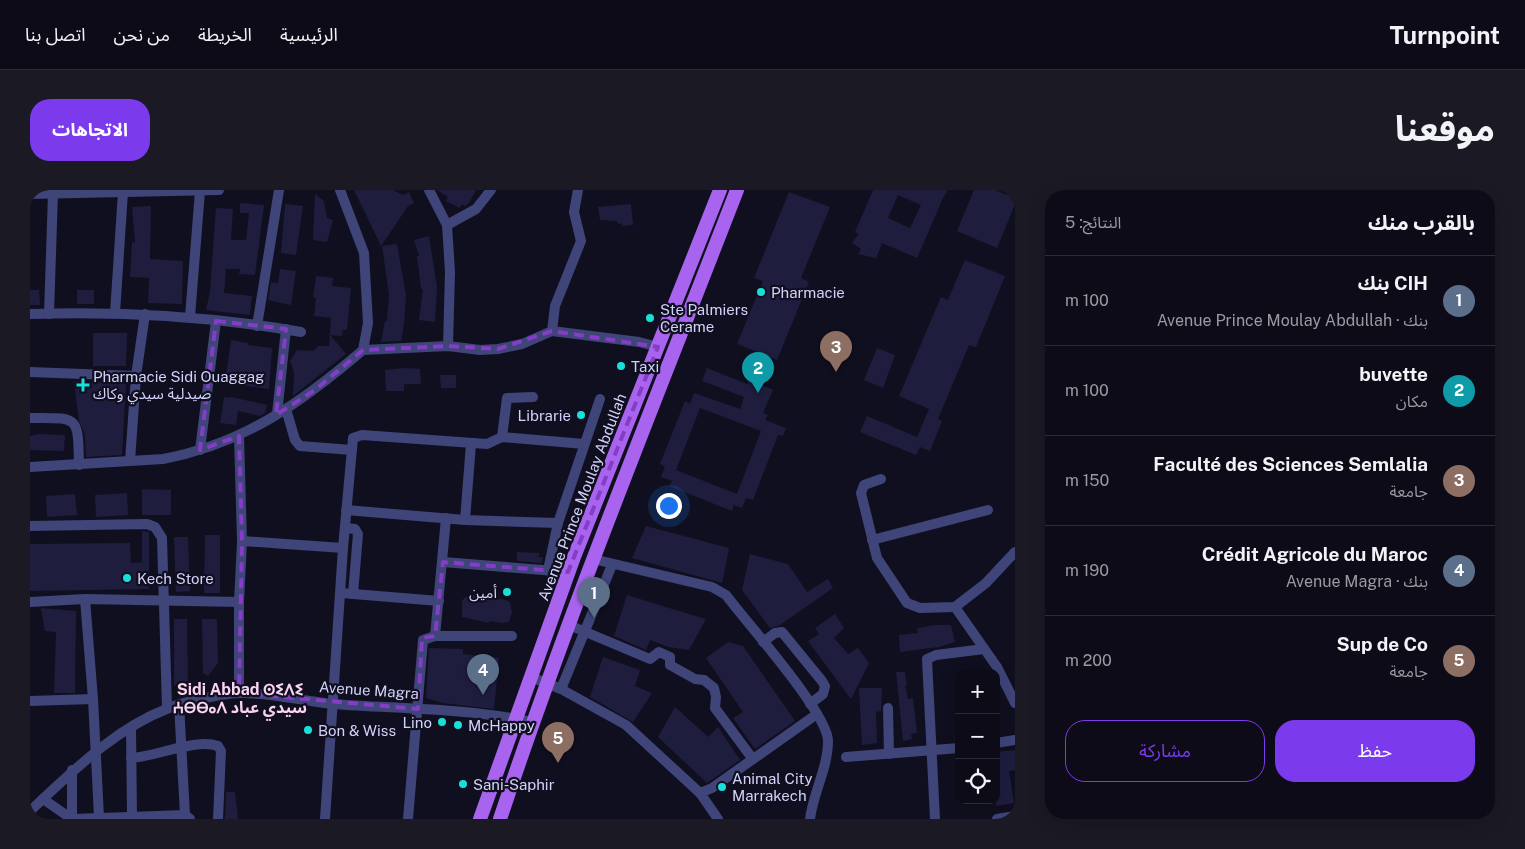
<!DOCTYPE html>
<html lang="ar">
<meta charset="utf-8">
<style>
body{margin:0;font-family:"Public Sans","Noto Sans Arabic","Noto Sans Tifinagh",sans-serif;background:#1a1924;color:#f1f3f6;direction:rtl}
.controls{position:absolute;right:15px;bottom:15px;display:grid;overflow:hidden;border-radius:10px;box-shadow:0 5px 20px #0002}
.controls button{width:45px;height:45px;display:grid;place-items:center;padding:0;border:0;border-bottom:1px solid #2c2b36;background:#0c0b17;color:#f1f3f6;font:25px sans-serif}
.you{position:absolute;left:638px;top:315px;width:18px;height:18px;margin:-12px;border:4px solid #fff;border-radius:50%;background:#1a73e8;box-shadow:0 0 0 8px #1a73e833}
.badge{display:grid;place-items:center;width:32px;height:32px;border-radius:50%;background:#7c3aed;color:#fff;font-size:16px;font-weight:700}
.pin{position:absolute;translate:-50% -41px;filter:drop-shadow(0 1px 2px #0008)}
.pin::after{content:'';position:absolute;top:26px;width:18px;height:15px;background:inherit;clip-path:polygon(0 0,100% 0,50% 100%)}
.list{margin:0;padding:0;list-style:none}
h2{display:flex;justify-content:space-between;align-items:center;height:65px;margin:0;padding:0 20px;font-size:21px}
h2 small{font-size:16px;font-weight:400;color:#9a9ba1}
.list li{display:grid;grid-template-columns:32px 1fr auto;gap:15px;align-items:center;box-sizing:border-box;height:90px;padding:0 20px;border-top:1px solid #2c2b36}
.list b{display:block;font-size:19px;white-space:nowrap}
.list p{margin:0;font-size:16px;white-space:nowrap;color:#9a9ba1}
.list em{font-size:16px;font-style:normal;color:#9a9ba1}
.actions{display:flex;gap:10px;padding:15px 20px}
.actions a{flex:1;padding:11px 0;border:1px solid #7c3aed;border-radius:20px;text-align:center;font-size:18px;color:#7c3aed}
.actions .main{background:#7c3aed;color:#fff}
.icon{flex:none;width:28px;height:28px;fill:none;stroke:currentColor;stroke-width:2;stroke-linecap:round;stroke-linejoin:round}
.map{position:relative;flex:none;width:985px;height:629px;overflow:hidden;direction:ltr;border-radius:20px}
header{display:flex;align-items:center;gap:30px;box-sizing:border-box;height:70px;padding:0 25px;background:#0c0b17;border-bottom:1px solid #2c2b36}
header strong{font-size:24px}
nav{display:flex;gap:28px;margin-inline-start:auto;font-size:18px}
.intro{display:flex;align-items:center;justify-content:space-between;box-sizing:border-box;height:120px;padding:0 30px}
h1{margin:0;font-size:35px}
.button{padding:12px 22px;border-radius:20px;background:#7c3aed;color:#fff;font-size:18px;font-weight:700}
main{display:flex;gap:30px;padding:0 30px}
aside{flex:1;background:#0c0b17;border-radius:20px;box-shadow:0 5px 20px #0002}
.map>svg:first-child{display:block}
.building{fill:#1f1d3e;fill-rule:evenodd}
.lines{fill:none;stroke-linecap:round;stroke-linejoin:round}
.minor{stroke:#3f4479;stroke-width:10}
.major{stroke:#a864ef;stroke-width:14}
.marked{fill:none;stroke:#843dc5;stroke-width:4;stroke-dasharray:10 6;stroke-linejoin:round}
.poi-dot{fill:#18e0d9;stroke:#100f1f;stroke-width:2}
.labels{text-anchor:middle;dominant-baseline:central;stroke-width:4.5;stroke-linejoin:round;paint-order:stroke}
.poi-label{font-size:15px;fill:#d2d2fa;stroke:#100f1f;text-anchor:start}
.street-label{font-size:15px;fill:#d2d2fa;stroke:#100f1f}
.neighbourhood-label{font-size:16px;font-weight:bold;fill:#fad3f1;stroke:#100f1f}
</style>
<header>
<strong>Turnpoint</strong>
<nav><a>الرئيسية</a><a>الخريطة</a><a>من نحن</a><a>اتصل بنا</a></nav>
</header>
<div class="intro"><h1>موقعنا</h1><a class="button">الاتجاهات</a></div>
<main>
<aside>
<h2>بالقرب منك<small>النتائج: 5</small></h2>
<ul class="list">
<li><span class="badge" style="background:#5c6f8a">1</span><div><b>CIH بنك</b><p>بنك · Avenue Prince Moulay Abdullah</p></div><em>100 m</em></li>
<li><span class="badge" style="background:#0f9aa8">2</span><div><b>buvette</b><p>مكان</p></div><em>100 m</em></li>
<li><span class="badge" style="background:#8d6e63">3</span><div><b>Faculté des Sciences Semlalia</b><p>جامعة</p></div><em>150 m</em></li>
<li><span class="badge" style="background:#5c6f8a">4</span><div><b>Crédit Agricole du Maroc</b><p>بنك · Avenue Magra</p></div><em>190 m</em></li>
<li><span class="badge" style="background:#8d6e63">5</span><div><b>Sup de Co</b><p>جامعة</p></div><em>200 m</em></li>
</ul>
<div class="actions"><a class="main">حفظ</a><a>مشاركة</a></div>
</aside>
<div class="map">
<svg width="985" height="629" viewBox="0 0 985 629">
<rect width="100%" height="100%" fill="#100f1f"/>
<g class="building">
<polygon points="324,0 363,0 373,5 379,2 384,13 378,16 351,56"/>
<polygon points="407,0 446,0 439,13 435,16 432,14 430,18 416,11 418,7"/>
<path d="M843,0H918L913,8L887,68L852,53L846,68L828,64L831,59L822,53L829,44L825,42ZM868,5L891,15L880,38L858,28Z"/>
<polygon points="944,0 965,0 977,5 979,0 985,0 985,14 967,58 927,41"/>
<polygon points="759,2 800,17 771,88 779,92 747,170 707,154 733,91 724,88"/>
<polygon points="285,4 294,11 297,28 303,30 297,52 283,50"/>
<polygon points="210,13 234,15 225,85 209,84 210,79 196,79 194,103 222,106 220,125 176,120 180,101 186,18 203,19 201,50 216,50 219,23 210,23"/>
<polygon points="255,14 273,16 266,65 251,63"/>
<polygon points="601,14 603,35 592,36 592,33 588,34 587,31 570,30 568,17"/>
<polygon points="121,16 120,69 153,71 152,114 118,113 119,88 100,87 102,52 105,53 102,17"/>
<polygon points="399,46 407,97 405,132 389,130 393,99 391,99 387,66 389,66 384,50"/>
<polygon points="367,54 376,106 374,134 371,151 351,152 355,131 357,131 359,105 352,56"/>
<polygon points="935,70 975,86 946,157 939,155 908,229 912,231 900,261 890,257 886,265 830,242 837,226 887,247 899,219 869,206 911,107 918,110"/>
<polygon points="250,79 266,81 261,115 238,110 241,92 248,93"/>
<polygon points="286,86 303,88 302,96 321,98 317,140 313,140 312,146 300,145 316,164 263,206 264,182 260,171 267,160 284,161 288,156 299,156 301,128 284,126 286,108 283,107"/>
<polygon points="0,100 9,100 10,115 0,115"/>
<rect x="47" y="100" width="17" height="14"/>
<polygon points="63,143 97,143 96,176 63,176"/>
<polygon points="201,150 218,153 218,155 242,158 239,199 195,193"/>
<polygon points="847,158 865,165 853,198 834,190"/>
<polygon points="375,178 390,179 391,194 374,194 374,201 356,201 355,180"/>
<path d="M677,178L717,194L719,189L743,200L733,223L738,225L735,230L756,238L753,246L748,245L723,310L716,308L712,318L704,315L702,321L639,296L642,291L631,287L635,276L630,274L655,211L660,214L664,203L710,219L714,207L672,191ZM670,218L731,241L707,304L646,280Z"/>
<polygon points="410,185 426,185 426,198 411,198"/>
<polygon points="44,191 96,194 92,265 56,267 55,245 49,231"/>
<polygon points="194,207 200,208 201,207 237,215 235,223 230,226 208,221 206,235 190,233"/>
<polygon points="8,244 35,245 34,261 0,260 0,246"/>
<polygon points="112,299 141,300 141,325 112,325"/>
<polygon points="97,303 98,325 66,327 65,305"/>
<polygon points="45,304 47,325 17,327 16,306"/>
<polygon points="616,336 699,358 692,393 602,368"/>
<polygon points="112,341 119,342 119,399 0,401 0,354 100,353 101,373 117,372 112,372"/>
<polygon points="175,345 190,345 190,403 174,403"/>
<polygon points="144,347 158,347 160,401 146,402"/>
<polygon points="487,362 510,363 508,367 513,367 512,373 487,371"/>
<polygon points="720,364 758,374 777,402 798,389 803,398 750,435 740,438 712,400"/>
<polygon points="442,405 460,410 461,408 473,409 480,412 482,422 479,432 472,433 459,431 459,433 432,427 432,412 434,408"/>
<polygon points="597,405 639,418 676,429 659,460 639,457 620,450 616,460 584,446"/>
<polygon points="11,418 46,421 45,503 24,503 26,442 15,441"/>
<polygon points="805,424 814,438 804,448 818,464 828,458 839,473 821,509 778,451 789,444 785,438"/>
<polygon points="144,429 157,429 158,495 144,495"/>
<polygon points="172,429 187,429 188,473 178,486 173,483"/>
<polygon points="906,435 921,435 925,452 909,457 870,462 869,445 888,443 887,438"/>
<polygon points="698,452 713,456 765,531 725,559 703,528 713,522 676,468"/>
<polygon points="399,458 433,459 433,464 469,468 464,519 413,513 396,508"/>
<polygon points="573,467 610,480 605,496 622,503 603,532 560,507"/>
<polygon points="866,482 875,482 877,495 875,495 878,509 883,508 887,543 881,544 882,549 873,551"/>
<polygon points="829,498 852,498 851,521 846,522 847,553 832,555"/>
<polygon points="645,517 678,547 688,537 710,570 677,593 628,547"/>
<polygon points="985,560 985,580 979,581 984,613 966,616 966,562"/>
<polygon points="196,602 205,602 208,629 195,629"/>
</g>
<g class="lines">
<g class="minor">
<polyline points="399,0 417,35 420,82 418,156"/>
<polyline points="0,4 189,0"/>
<polyline points="417,35 446,19 461,0"/>
<polyline points="85,123 93,2"/>
<path d="M0,124C91,121 181,126 271,142"/>
<polyline points="19,124 23,3"/>
<polyline points="160,127 170,1"/>
<polyline points="227,136 249,0"/>
<polyline points="522,141 525,116 551,51 544,22 548,0"/>
<polyline points="333,160 418,156 450,160 468,159 492,154 522,141 609,152 628,157"/>
<polyline points="0,182 106,186"/>
<polyline points="256,219 265,250 270,256 322,260"/>
<polyline points="247,224 256,139"/>
<path d="M0,228C49,228 48,225 49,275"/>
<polyline points="472,247 477,208 503,207"/>
<polyline points="170,260 186,131"/>
<polyline points="100,271 106,186 115,124"/>
<path d="M0,277L133,269C214,254 272,212 333,160L338,133L334,63L310,0"/>
<polyline points="851,289 834,295 831,303 847,368 877,413 890,418 925,417 956,393 985,362"/>
<polyline points="316,320 435,330 528,333"/>
<polyline points="435,330 441,254"/>
<polyline points="0,336 117,334 125,337 132,348 137,518"/>
<polyline points="315,338 325,339 328,344 323,404"/>
<polyline points="842,350 958,320"/>
<polyline points="212,351 313,358"/>
<path d="M563,369L682,397L696,405C716,432 798,523 798,551C798,578 783,603 780,629"/>
<polyline points="413,372 538,382"/>
<polyline points="518,380 528,333 570,209"/>
<polyline points="311,403 409,411"/>
<polyline points="55,409 63,509 69,627"/>
<polyline points="0,412 55,409 209,412"/>
<polyline points="925,417 967,477 985,513"/>
<polyline points="539,435 620,469 629,462 640,467 640,475 665,489 674,490 684,498 686,507 685,518 722,568"/>
<polyline points="405,446 416,328"/>
<polyline points="733,452 745,443 752,442 792,491 795,496 793,504 780,514"/>
<polyline points="501,487 531,499 596,535 670,603 688,629"/>
<polyline points="531,499 582,375"/>
<polyline points="209,503 209,412 212,351 209,246"/>
<polyline points="0,511 63,509"/>
<polyline points="149,514 155,625"/>
<polyline points="858,518 859,564"/>
<polyline points="101,538 102,625"/>
<polyline points="966,553 985,550"/>
<polyline points="816,567 929,558"/>
<path d="M101,568C125,567 166,548 188,556L191,561L188,629"/>
<polyline points="670,603 682,598 787,524"/>
<polyline points="13,609 42,629 155,625 160,629"/>
<path d="M0,621C42,582 84,539 139,518C157,511 190,504 209,503C239,502 273,511 303,514C369,519 437,518 502,532"/>
<polyline points="42,629 42,580"/>
<polyline points="295,629 313,358 323,248 332,245 457,254 472,247 554,254"/>
<polyline points="378,629 393,450 405,446 482,446"/>
<polyline points="905,629 897,469 906,465 954,459"/>
<polyline points="967,629 985,626"/>
</g>
<g class="major">
<polyline points="450,629 544,367 690,0"/>
<path d="M470,629C541,416 626,209 707,0"/>
</g>
</g>
<path class="marked" d="M186,131L256,139L246,225L285,200L333,160L418,156L468,159L522,141L628,157L538,382L413,372L405,446L392,448L388,519L209,503L212,351L209,246L170,260Z"/>
<g class="poi-dot">
<circle cx="731" cy="102" r="5"/>
<circle cx="620" cy="128" r="5"/>
<circle cx="591" cy="176" r="5"/>
<path d="M50.5 187.5h5v5h5v5h-5v5h-5v-5h-5v-5h5z"/>
<circle cx="551" cy="225" r="5"/>
<circle cx="97" cy="388" r="5"/>
<circle cx="477" cy="402" r="5"/>
<circle cx="412" cy="532" r="5"/>
<circle cx="428" cy="535" r="5"/>
<circle cx="278" cy="540" r="5"/>
<circle cx="433" cy="594" r="5"/>
<circle cx="692" cy="597" r="5"/>
</g>
<g class="labels">
<g class="poi-label">
<text x="741" y="102">Pharmacie</text>
<text x="630" y="119">Ste Palmiers<tspan x="630" dy="17">Cerame</tspan></text>
<text x="601" y="176">Taxi</text>
<text x="63" y="186">Pharmacie Sidi Ouaggag<tspan x="63" dy="17">صيدلية سيدي وكاك</tspan></text>
<text x="541" y="225" text-anchor="end">Librarie</text>
<text x="107" y="388">Kech Store</text>
<text x="467" y="402" text-anchor="end">أمين</text>
<text x="402" y="532" text-anchor="end">Lino</text>
<text x="438" y="535">McHappy</text>
<text x="288" y="540">Bon &amp; Wiss</text>
<text x="702" y="588">Animal City<tspan x="702" dy="17">Marrakech</tspan></text>
<text x="443" y="594">Sani-Saphir</text>
</g>
<g class="street-label">
<text transform="translate(552 307) rotate(-69)">Avenue Prince Moulay Abdullah</text>
<text transform="translate(339 500) rotate(4)">Avenue Magra</text>
</g>
<g class="neighbourhood-label">
<text x="210" y="499">Sidi Abbad ⵙⵉⴷⵉ<tspan x="210" dy="18">ⵄⴱⴱⴰⴷ سيدي عباد</tspan></text>
</g>
</g>
</svg>
<div class="controls">
<button>+</button>
<button>−</button>
<button><svg class="icon" aria-label="locate" viewBox="0 0 24 24"><circle cx="12" cy="12" r="6"/><path d="M12 2v4M12 18v4M2 12h4M18 12h4"/></svg></button>
</div>
<div class="you"></div>
<div class="pin badge" style="left:564px;top:428px;background:#5c6f8a">1</div>
<div class="pin badge" style="left:728px;top:203px;background:#0f9aa8">2</div>
<div class="pin badge" style="left:806px;top:182px;background:#8d6e63">3</div>
<div class="pin badge" style="left:453px;top:505px;background:#5c6f8a">4</div>
<div class="pin badge" style="left:528px;top:573px;background:#8d6e63">5</div>
</div>
</main>
